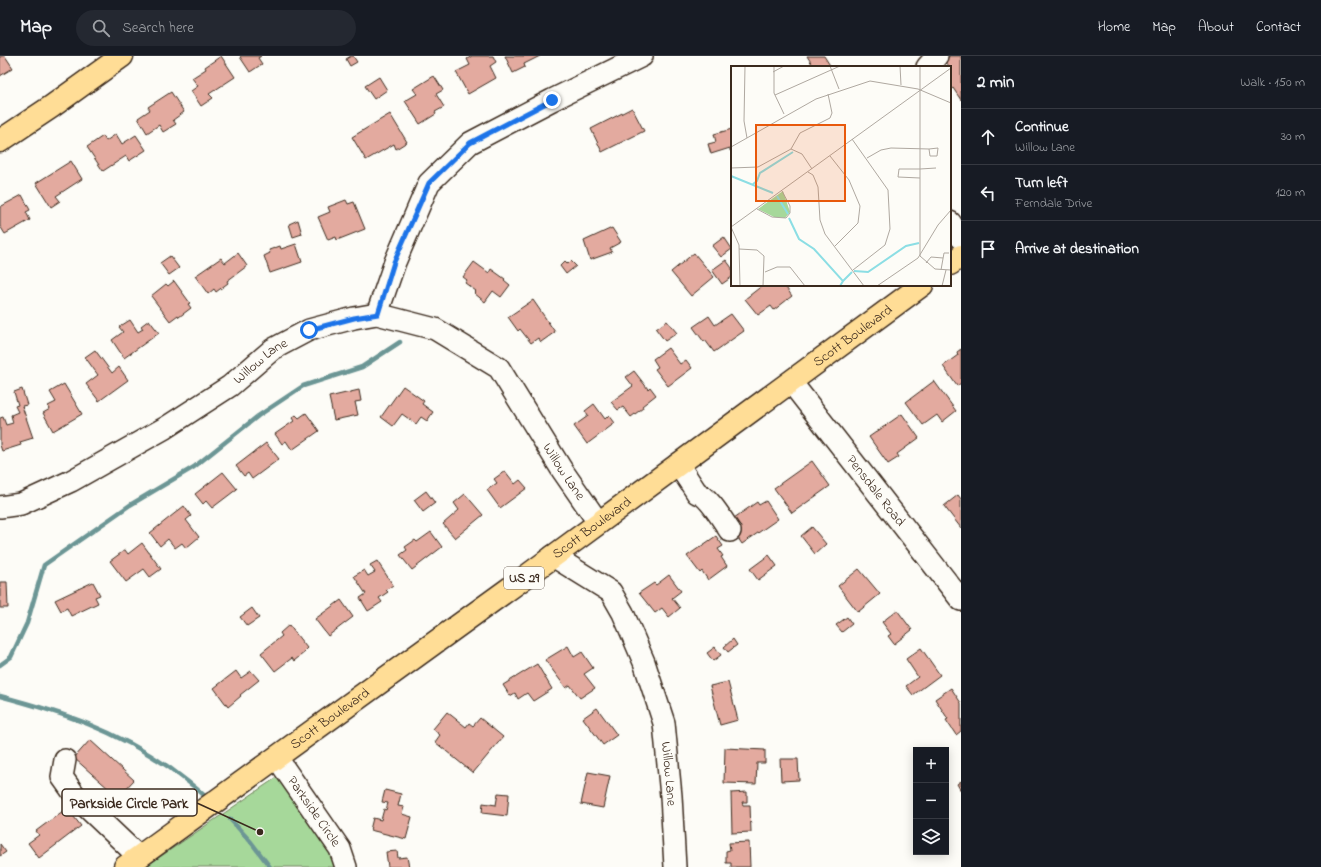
<!DOCTYPE html>
<meta charset="utf-8">
<style>
body{margin:0;font-family:"Indie Flower",sans-serif;background:#242831;color:#f1f3f6}
.controls{position:absolute;right:12px;bottom:12px;display:grid;overflow:hidden;border-radius:0px;box-shadow:0 2px 10px #0003}
.controls button{width:36px;height:36px;display:grid;place-items:center;padding:0;border:0;border-bottom:1px solid #363941;background:#171b24;color:#f1f3f6;font:20px sans-serif}
.stop{position:absolute;width:12px;height:12px;margin:-9px;border:3px solid #1a73e8;border-radius:50%;background:#fff}
.stop.end{background:#1a73e8;border-color:#fff;box-shadow:0 1px 4px #0008}
.list{margin:0;padding:0;list-style:none}
h2{display:flex;justify-content:space-between;align-items:center;height:52px;margin:0;padding:0 16px;font-size:17px}
h2 small{font-size:13px;font-weight:400;color:#9ea1a6}
.list li{display:grid;grid-template-columns:26px 1fr auto;gap:12px;align-items:center;box-sizing:border-box;height:56px;padding:0 16px;border-top:1px solid #363941}
.list b{display:block;font-size:15px;white-space:nowrap}
.list p{margin:0;font-size:13px;white-space:nowrap;color:#9ea1a6}
.list em{font-size:13px;font-style:normal;color:#9ea1a6}
.icon{flex:none;width:22px;height:22px;fill:none;stroke:currentColor;stroke-width:2;stroke-linecap:round;stroke-linejoin:round}
.map{position:relative;flex:none;width:961px;height:811px;overflow:hidden}
header{display:flex;align-items:center;gap:24px;box-sizing:border-box;height:56px;padding:0 20px;background:#171b24;border-bottom:1px solid #363941}
header strong{font-size:19px}
nav{display:flex;gap:22px;margin-inline-start:auto;font-size:14px}
.search{width:280px;height:36px;background:#242831;display:flex;align-items:center;gap:10px;box-sizing:border-box;padding:0 14px;border-radius:22px;color:#9ea1a6;font-size:15px}
main{display:flex}
aside{flex:1;background:#171b24}
.map>svg:first-child{display:block}
.green{fill:#a6d89a;stroke:#70815c}
.lines{fill:none;stroke-linecap:round;stroke-linejoin:round}
.stream{stroke:#6c9695;stroke-width:4.5}
.building{fill:#e3aa9f;stroke:#3b2a1e}
.minor-casing{stroke:#3b2a1e;stroke-width:24}
.major-casing{stroke:#3b2a1e;stroke-width:25}
.highway-casing{stroke:#3b2a1e;stroke-width:25}
.minor{stroke:#fdfcf7;stroke-width:21}
.major{stroke:#ffdd96;stroke-width:22}
.highway{stroke:#ffdd96;stroke-width:22}
.route{stroke:#1a73e8;stroke-width:5}
.labels{text-anchor:middle;dominant-baseline:central;stroke-width:3;stroke-linejoin:round;paint-order:stroke}
.shield{fill:#fdfcf7;stroke:#75695f;stroke-width:1}
.shield-label{font-size:13px;font-weight:bold;fill:#3b2a1e}
.street-label{font-size:14px;fill:#3b2a1e;stroke:#fdfcf7}
.inset-river{fill:none;stroke:#8cdee4;stroke-width:2}
.inset-road{fill:none;stroke:#afa8a0;stroke-width:1}
.view{fill:#e8590c;fill-opacity:0.15;stroke:#e8590c;stroke-width:2}
.inset-edge{fill:none;stroke:#3b2a1e;stroke-width:2}
.leader{fill:none;stroke:#3b2a1e;stroke-width:1.5}
.callout-dot{fill:#3b2a1e;stroke:#fdfcf7;stroke-width:1.5}
.callout{fill:#fdfcf7;stroke:#3b2a1e;stroke-width:1.5}
.callout-label{font-size:15px;text-anchor:middle;font-weight:bold;fill:#3b2a1e}
</style>
<header>
<strong>Map</strong>
<div class="search"><svg class="icon" aria-label="search" viewBox="0 0 24 24"><circle cx="10" cy="10" r="6"/><path d="M15 15l6 6"/></svg>Search here</div>
<nav><a>Home</a><a>Map</a><a>About</a><a>Contact</a></nav>
</header>
<main>
<div class="map">
<svg width="961" height="811" viewBox="0 0 961 811">
<rect width="100%" height="100%" fill="#fdfcf7"/>
<filter id="ink" filterUnits="userSpaceOnUse"><feTurbulence type="fractalNoise" baseFrequency=".025" numOctaves="2"/><feDisplacementMap in="SourceGraphic" scale="8" xChannelSelector="R" yChannelSelector="G"/><feConvolveMatrix kernelMatrix="1 2 1 2 8 2 1 2 1" color-interpolation-filters="sRGB"/></filter>
<g filter="url(#ink)">
<polygon class="green" points="292,711 340,811 145,811"/>
<g class="lines">
<g class="stream">
<polyline points="0,609 11,601 27,567 44,509 130,449 194,411 258,360 303,330 362,311 400,286"/>
<path d="M0,640C64,657 115,674 170,712C183,722 196,731 208,743"/>
<polyline points="230,763 251,786 270,811"/>
</g>
</g>
<g class="building">
<polygon points="0,0 5,0 13,12 0,20"/>
<polygon points="221,0 235,21 209,38 213,42 201,50 191,35 198,30 192,22 206,13 205,11"/>
<polygon points="241,0 261,0 258,2 262,8 250,16 240,1"/>
<polygon points="351,0 353,0 357,6 350,10 346,3"/>
<polygon points="472,0 493,0 496,6 490,10 496,22 468,38 456,16 470,9 467,3"/>
<polygon points="505,0 540,0 524,8 525,11 513,17"/>
<polygon points="807,0 824,0 831,11 814,11"/>
<polygon points="950,0 961,0 961,44 953,32 950,34 950,11 944,4"/>
<polygon points="434,20 443,34 436,38 444,51 435,56 436,58 420,68 405,45 417,38 413,33"/>
<polygon points="379,21 387,34 374,43 365,30"/>
<polygon points="171,36 184,56 173,64 176,68 163,76 159,69 147,77 138,62 150,54 148,51"/>
<polygon points="632,52 644,75 602,96 591,73"/>
<polygon points="390,58 407,86 396,93 394,88 366,104 352,81"/>
<polygon points="732,73 732,94 730,95 730,92 711,98 708,88 716,86 714,78"/>
<polygon points="116,78 122,88 136,79 146,94 129,105 126,100 103,115 87,91 103,80 106,85"/>
<polygon points="71,105 82,123 56,140 60,145 51,151 36,127"/>
<polygon points="22,139 30,154 26,156 30,164 5,178 0,170 0,151"/>
<polygon points="346,144 348,148 354,146 365,173 337,184 336,181 328,184 318,161 330,156 328,151"/>
<polygon points="298,164 302,178 293,181 289,168"/>
<polygon points="612,172 621,186 610,192 612,196 590,204 584,185"/>
<polygon points="724,181 732,193 721,201 712,190"/>
<polygon points="296,188 302,206 270,217 264,200 270,197 269,194 280,190 281,193"/>
<polygon points="238,197 247,210 227,225 228,227 216,236 214,233 208,238 195,220 221,202 225,207"/>
<polygon points="694,197 714,221 691,240 671,216"/>
<polygon points="170,200 179,212 169,219 160,207"/>
<polygon points="726,204 732,212 732,221 722,228 712,214"/>
<polygon points="565,205 568,208 571,205 576,210 566,218 560,210"/>
<polygon points="474,206 489,217 491,213 505,223 504,224 510,229 501,241 493,235 485,246 474,237 476,235 465,227 467,224 463,221"/>
<polygon points="174,225 190,247 188,248 191,252 179,261 178,259 170,265 151,240 166,228 168,230"/>
<polygon points="763,229 784,229 792,240 774,254 771,250 758,259 745,243"/>
<polygon points="533,244 555,276 541,286 538,282 531,287 520,273 518,275 508,261"/>
<polygon points="731,258 744,275 714,296 705,284 704,286 693,271 709,260 715,269"/>
<polygon points="130,264 138,276 143,273 141,270 149,264 159,277 124,302 112,284 123,276 119,271"/>
<polygon points="667,265 677,277 665,285 656,273"/>
<polygon points="668,292 680,308 686,304 692,312 668,330 655,313 658,311 653,303"/>
<polygon points="961,293 961,327 957,330 943,310 958,299 957,296"/>
<polygon points="95,294 112,317 119,311 128,324 99,345 86,328 98,319 85,301"/>
<polygon points="634,315 648,333 650,331 656,339 642,350 643,352 631,361 623,351 618,354 611,346 633,330 626,321"/>
<polygon points="934,325 956,355 942,366 937,359 923,369 906,346"/>
<polygon points="64,328 82,358 53,375 43,357 50,353 48,350 56,346 50,336"/>
<polygon points="403,330 424,345 422,348 433,356 427,365 421,361 416,368 402,358 393,370 381,361"/>
<polygon points="22,333 27,349 22,350 33,382 20,386 21,389 2,395 0,389 0,362 3,361 6,369 13,367 11,359 18,356 15,350 18,349 14,336"/>
<polygon points="359,334 361,345 355,346 358,359 334,364 329,341"/>
<polygon points="594,348 605,363 609,359 615,367 587,388 574,370 588,360 585,355"/>
<polygon points="306,357 319,375 292,394 286,385 282,388 275,378 294,365 292,362 296,359 299,362"/>
<polygon points="902,358 919,382 897,398 899,401 888,408 869,381"/>
<polygon points="266,387 279,403 252,423 248,417 244,420 236,410"/>
<polygon points="812,405 830,430 792,457 774,432"/>
<polygon points="505,415 515,428 520,424 527,432 500,452 487,434 497,427 494,423"/>
<polygon points="223,416 237,433 212,452 206,445 203,448 195,438"/>
<polygon points="426,435 435,447 423,456 414,444"/>
<polygon points="465,438 483,459 455,482 443,468 459,454 454,447"/>
<polygon points="958,439 961,443 961,472 944,450"/>
<polygon points="766,445 778,463 742,488 734,476 731,468 736,465 734,462 757,446 759,449"/>
<polygon points="184,450 191,460 186,464 199,481 186,492 182,487 175,492 168,483 160,490 150,477"/>
<polygon points="812,471 826,488 815,498 801,480"/>
<polygon points="431,476 442,491 412,514 400,499 407,494 405,491 415,484 417,486"/>
<polygon points="716,480 723,490 718,493 723,500 721,501 727,510 708,524 702,515 700,517 687,500"/>
<polygon points="142,487 161,513 150,521 144,513 126,526 110,505 125,494 128,498"/>
<polygon points="769,499 777,510 758,524 750,513"/>
<polygon points="377,505 393,529 386,534 388,536 379,542 382,546 368,555 360,542 366,538 354,520 364,514 368,520 375,516 370,509"/>
<polygon points="859,513 880,538 858,556 838,530"/>
<polygon points="669,519 681,535 672,542 680,552 669,561 662,552 655,557 639,537 654,527 656,529"/>
<polygon points="0,526 7,526 8,552 0,552"/>
<polygon points="93,526 100,539 95,541 98,547 71,560 67,552 61,555 55,544"/>
<polygon points="341,544 353,561 328,580 315,563"/>
<polygon points="252,552 259,562 247,570 240,561"/>
<polygon points="897,554 912,574 894,588 888,580 891,578 882,566"/>
<polygon points="847,561 852,568 842,576 836,569"/>
<polygon points="289,569 307,592 304,595 305,596 294,605 292,602 275,615 261,597 282,580 280,577"/>
<polygon points="733,583 737,589 728,596 724,591"/>
<polygon points="568,590 574,601 582,596 593,612 584,618 595,632 580,642 570,629 566,632 545,604"/>
<polygon points="715,591 721,599 713,605 707,597"/>
<polygon points="921,592 940,619 913,639 906,630 918,621 906,603"/>
<polygon points="537,608 552,633 533,645 527,637 518,643 515,637 510,640 503,629"/>
<polygon points="236,615 241,622 251,615 259,624 240,639 241,640 228,651 214,632"/>
<polygon points="728,626 738,664 720,669 710,630"/>
<polygon points="951,632 961,647 961,675 956,679 946,664 948,663 935,643"/>
<polygon points="597,652 617,679 603,689 583,662"/>
<polygon points="447,656 466,671 469,667 473,670 480,662 503,681 473,717 435,686 440,679 433,673"/>
<polygon points="90,684 134,724 118,741 74,702"/>
<polygon points="725,692 765,694 765,707 757,707 756,728 724,727"/>
<polygon points="780,703 798,703 799,724 781,725"/>
<polygon points="588,716 610,720 603,752 581,748"/>
<polygon points="961,725 961,735 957,728"/>
<polygon points="385,734 401,738 398,750 404,751 402,758 412,761 406,783 370,774 373,762 381,764 384,753 386,754 388,747 382,746"/>
<polygon points="747,736 747,746 742,746 743,749 750,749 751,776 732,777 731,737"/>
<polygon points="498,737 509,738 507,760 482,757 483,747 496,749"/>
<polygon points="67,752 81,770 39,802 28,787 39,779 36,775"/>
<polygon points="749,786 750,811 731,811 731,807 726,807 726,795 730,794 729,787"/>
<polygon points="0,788 6,796 0,800"/>
<polygon points="397,795 398,802 407,801 409,811 388,811 386,796"/>
</g>
<g class="lines">
<g class="minor-casing">
<g id="minor">
<polyline points="927,11 937,0"/>
<polyline points="950,166 961,182"/>
<polyline points="377,258 395,206 429,127 470,87 552,44 642,0"/>
<path id="s1" d="M791,326L961,544"/>
<path d="M678,408L697,437C708,439 723,465 730,475"/>
<path id="s2" d="M0,451L21,448L71,425L165,372L230,330L273,293L309,274L354,262L377,258L435,273L499,312L562,414L598,466"/>
<path id="s3" d="M553,500L611,536L623,557L644,606L664,667L671,740L675,811"/>
<path id="s4" d="M277,702L340,793L346,811"/>
<polyline points="65,704 62,721 77,742 139,801"/>
</g>
</g>
<g class="major-casing">
<polyline id="major" points="0,85 51,51 122,0"/>
</g>
<g class="highway-casing">
<g id="highway">
<polyline points="950,208 961,200"/>
<path id="s5" d="M125,811L524,522L922,229"/>
</g>
</g>
<use href="#minor" class="minor"/>
<use href="#major" class="major"/>
<use href="#highway" class="highway"/>
</g>
</g>
<g class="lines" filter="url(#ink)">
<polyline class="route" points="309,274 354,262 378,258 394,206 429,127 470,87 552,44"/>
</g>
<g class="labels">
<rect class="shield" x="504" y="511" width="40" height="22" rx="3"/>
<g class="shield-label">
<text x="524" y="522">US 29</text>
</g>
<g class="street-label">
<text stroke="none"><textPath href="#s5" startOffset="901">Scott Boulevard</textPath></text>
<text stroke="none"><textPath href="#s2" startOffset="301">Willow Lane</textPath></text>
<text stroke="none"><textPath href="#s2" startOffset="686">Willow Lane</textPath></text>
<text stroke="none"><textPath href="#s1" startOffset="138">Pensdale Road</textPath></text>
<text stroke="none"><textPath href="#s5" startOffset="577">Scott Boulevard</textPath></text>
<text stroke="none"><textPath href="#s5" startOffset="253">Scott Boulevard</textPath></text>
<text stroke="none"><textPath href="#s3" startOffset="261">Willow Lane</textPath></text>
<text stroke="none"><textPath href="#s4" startOffset="65">Parkside Circle</textPath></text>
</g>
</g>
<g transform="translate(731 10)">
<rect width="220" height="220" fill="#fdfcf7"/>
<path d="M52,125L59,146L54,152L43,151L27,143Z" fill="#a6d89a"/>
<path class="inset-river" d="M0,110L42,127M22,118L26,115L29,107L62,86M46,130L57,148M58,152L68,173L83,183L112,215L109,220M123,205L137,206L175,180L188,177M112,215L121,206"/>
<path class="inset-road" d="M14,0L13,55L16,72M43,0V27L53,48M99,0L108,23M169,0L170,19M189,0V190L204,203L220,204M42,6L53,0M44,29L109,0M121,73L157,124L159,163L154,179L122,204M0,81L85,33L139,15L187,23L220,37M60,83L69,67L99,52L101,47L97,28M99,90L118,114L129,140L127,157L104,180M136,92L150,84L160,82L198,83L199,90H206L207,82L198,83M0,102L27,101L60,83L71,88L81,103M189,103H168L167,111L189,112M189,103L205,102M77,106L82,109L87,121L89,154L94,168L133,220M26,143L41,151L55,152L59,147V140L51,125M0,161L8,179L9,220M0,161L220,2M8,183L26,184L33,190L32,220M195,197L200,191L212,192M210,204L213,187H218M34,206L46,201H59L74,220M146,220L187,192L207,159L220,144M211,220L215,204"/>
<path class="view" d="M25,59H114V135H25Z"/>
<rect width="220" height="220" class="inset-edge"/>
</g>
<path class="leader" d="M260 776L197 747"/>
<circle class="callout-dot" cx="260" cy="776" r="4"/>
<rect class="callout" x="62" y="733" width="135" height="27" rx="4"/>
<g class="callout-label">
<text x="129" y="752">Parkside Circle Park</text>
</g>
</svg>
<div class="controls">
<button>+</button>
<button>−</button>
<button><svg class="icon" aria-label="layers" viewBox="0 0 24 24"><path d="M12 4l9 5-9 5-9-5zM3 14l9 5 9-5"/></svg></button>
</div>
<div class="stop" style="left:309px;top:274px"></div>
<div class="stop end" style="left:552px;top:44px"></div>
</div>
<aside>
<h2>2 min<small>Walk · 150 m</small></h2>
<ul class="list">
<li><svg class="icon" aria-label="ahead" viewBox="0 0 24 24"><path d="M12 20V5M6 11l6-6 6 6"/></svg><div><b>Continue</b><p>Willow Lane</p></div><em>30 m</em></li>
<li><svg class="icon" aria-label="left" viewBox="0 0 24 24"><path d="M17 20v-9H6M10 6l-5 5 5 5"/></svg><div><b>Turn left</b><p>Ferndale Drive</p></div><em>120 m</em></li>
<li><svg class="icon" aria-label="arrive" viewBox="0 0 24 24"><path d="M6 21V4h12l-3 4 3 4H6"/></svg><div><b>Arrive at destination</b></div></li>
</ul>
</aside>
</main>
